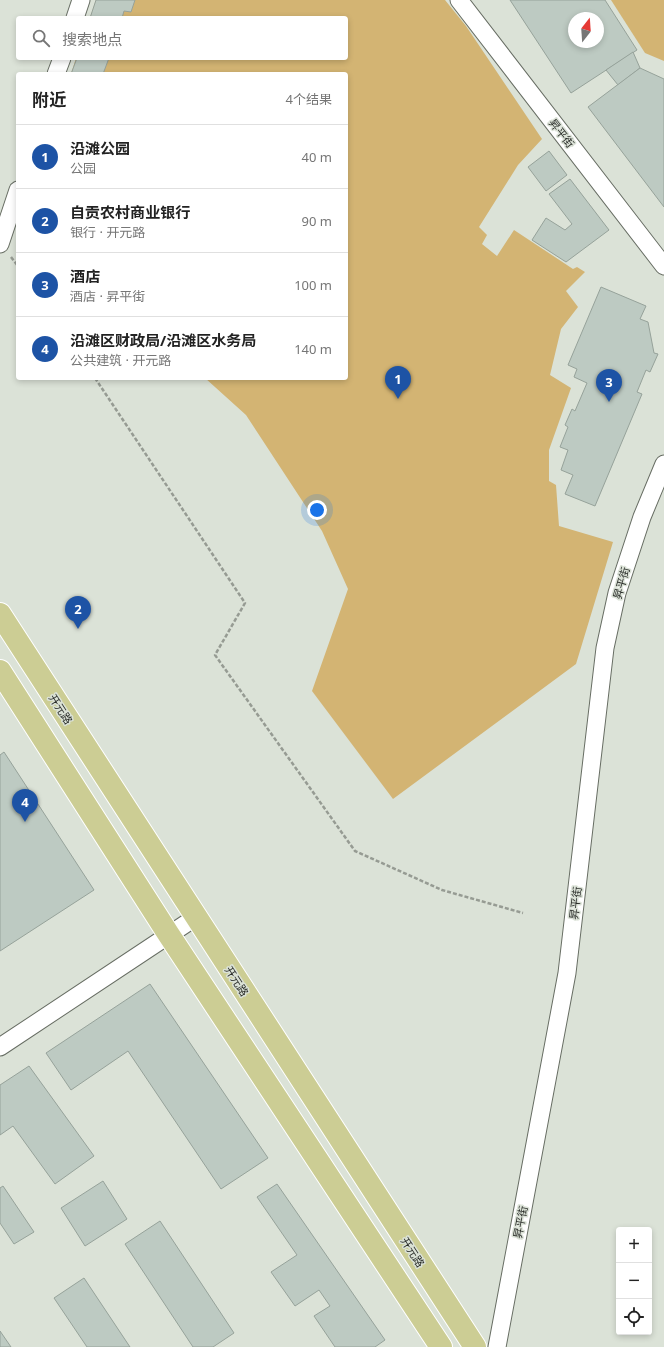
<!DOCTYPE html>
<html lang="zh">
<meta charset="utf-8">
<style>
body{margin:0;font-family:"Noto Sans","Noto Sans SC",sans-serif;background:#f2f2f2;color:#222}
.controls{position:absolute;right:12px;bottom:12px;display:grid;overflow:hidden;border-radius:4px;box-shadow:0 2px 6px #0003}
.controls button{width:36px;height:36px;display:grid;place-items:center;padding:0;border:0;border-bottom:1px solid #e0e0e0;background:#fff;color:#222;font:20px sans-serif}
.compass{position:absolute;left:568px;top:12px;width:36px;height:36px;border-radius:50%;background:#fff;box-shadow:0 2px 6px #0003;rotate:17deg}
.you{position:absolute;left:317px;top:510px;width:14px;height:14px;margin:-10px;border:3px solid #fff;border-radius:50%;background:#1a73e8;box-shadow:0 0 0 6px #1a73e833}
.badge{display:grid;place-items:center;width:26px;height:26px;border-radius:50%;background:#1d53a5;color:#fff;font-size:13px;font-weight:700}
.pin{position:absolute;translate:-50% -33px;filter:drop-shadow(0 1px 2px #0008)}
.pin::after{content:'';position:absolute;top:21px;width:14px;height:12px;background:inherit;clip-path:polygon(0 0,100% 0,50% 100%)}
.list{margin:0;padding:0;list-style:none}
h2{display:flex;justify-content:space-between;align-items:center;height:52px;margin:0;padding:0 16px;font-size:17px}
h2 small{font-size:13px;font-weight:400;color:#767676}
.list li{display:grid;grid-template-columns:26px 1fr auto;gap:12px;align-items:center;box-sizing:border-box;height:64px;padding:0 16px;border-top:1px solid #e0e0e0}
.list b{display:block;font-size:15px;white-space:nowrap}
.list p{margin:0;font-size:13px;white-space:nowrap;color:#767676}
.list em{font-size:13px;font-style:normal;color:#767676}
.icon{flex:none;width:22px;height:22px;fill:none;stroke:currentColor;stroke-width:2;stroke-linecap:round;stroke-linejoin:round}
.map{position:relative;flex:none;width:664px;height:1347px;overflow:hidden}
.search{position:absolute;background:#fff;box-shadow:0 2px 6px #0003;left:16px;top:16px;width:332px;height:44px;display:flex;align-items:center;gap:10px;box-sizing:border-box;padding:0 14px;border-radius:4px;color:#767676;font-size:15px}
.panel{position:absolute;background:#fff;box-shadow:0 2px 6px #0003;left:16px;top:72px;width:332px;height:308px;border-radius:4px}
.map>svg:first-child{display:block}
.green{fill:#d3b473}
.building{fill:#bdcac2;stroke:#96a29a;fill-rule:evenodd}
.lines{fill:none;stroke-linecap:round;stroke-linejoin:round}
.minor-casing{stroke:#676d63;stroke-width:19}
.primary-casing{stroke:#fff;stroke-width:24}
.path{stroke:#969b93;stroke-width:2.5;stroke-dasharray:4 2;stroke-linecap:butt}
.minor{stroke:#fff;stroke-width:17}
.primary{stroke:#cccd94;stroke-width:22}
.labels{text-anchor:middle;dominant-baseline:central;stroke-width:3;stroke-linejoin:round;paint-order:stroke}
.street-label{font-size:11px;fill:#2c2f2b;stroke:#dbe2d7}
</style>
<div class="map">
<svg width="664" height="1347" viewBox="0 0 664 1347">
<rect width="100%" height="100%" fill="#dbe2d7"/>
<g class="green">
<polygon points="96,0 445,0 466,26 542,139 518,165 479,227 487,235 482,244 497,256 514,230 573,269 577,267 585,272 566,291 578,307 561,329 550,375 571,388 549,450 549,481 556,485 559,526 613,542 576,664 393,799 312,691 348,589 322,531 246,415 205,378 346,378 346,74 71,74 76,58 346,58 346,18 90,18"/>
<polygon points="611,0 664,0 664,61 645,53"/>
</g>
<g class="building">
<polygon points="96,0 135,0 131,12 124,11 122,18 90,18"/>
<path d="M510,0H605L637,50L571,93ZM574,18H598V42H574Z"/>
<polygon points="633,52 640,68 618,85 606,70"/>
<polygon points="77,58 109,58 103,74 71,74"/>
<polygon points="640,68 664,79 664,207 588,107"/>
<polygon points="549,151 567,175 546,191 528,167"/>
<polygon points="570,179 609,230 566,262 532,240 546,218 565,230 572,224 549,194"/>
<polygon points="601,287 646,306 640,319 648,322 654,353 658,354 650,372 646,370 637,392 642,394 595,506 565,494 573,475 561,470 568,450 560,447 568,427 565,425 572,409 575,411 587,383 574,377 577,369 568,365"/>
<polygon points="4,752 94,890 0,951 0,755"/>
<polygon points="150,984 268,1158 221,1189 128,1051 71,1090 46,1053"/>
<polygon points="29,1066 94,1156 55,1184 13,1126 0,1135 0,1085"/>
<polygon points="103,1181 127,1219 85,1246 61,1208"/>
<polygon points="277,1184 385,1340 375,1347 335,1347 314,1316 330,1306 319,1290 295,1306 271,1272 297,1255 257,1197"/>
<polygon points="3,1186 34,1232 14,1244 0,1223 0,1188"/>
<polygon points="160,1221 234,1333 213,1347 193,1347 125,1244"/>
<polygon points="84,1278 130,1347 87,1347 54,1298"/>
<polygon points="0,1331 11,1347 0,1347"/>
</g>
<g class="lines">
<g class="minor-casing">
<g id="minor">
<polyline points="459,0 664,266"/>
<polyline points="75,18 81,0"/>
<polyline points="56,74 62,58"/>
<polyline points="0,244 18,190"/>
<polyline points="0,1047 196,917"/>
<polyline points="497,1347 567,973 605,648 617,593 642,517 664,464"/>
</g>
</g>
<g class="primary-casing">
<g id="primary">
<polyline points="0,614 475,1347"/>
<polyline points="0,671 169,935 441,1347"/>
</g>
</g>
<g class="path">
<polyline points="11,257 18,266"/>
<polyline points="95,378 245,603 215,655 355,851 442,890 523,913"/>
</g>
<use href="#minor" class="minor"/>
<use href="#primary" class="primary"/>
</g>
<g class="labels">
<g class="street-label">
<text transform="translate(562 133) rotate(52)">昇平街</text>
<text transform="translate(621 583) rotate(-74)">昇平街</text>
<text transform="translate(61 709) rotate(57)">开元路</text>
<text transform="translate(575 903) rotate(-83)">昇平街</text>
<text transform="translate(237 981) rotate(57)">开元路</text>
<text transform="translate(520 1222) rotate(-79)">昇平街</text>
<text transform="translate(413 1252) rotate(57)">开元路</text>
</g>
</g>
</svg>
<div class="controls">
<button>+</button>
<button>−</button>
<button><svg class="icon" aria-label="locate" viewBox="0 0 24 24"><circle cx="12" cy="12" r="6"/><path d="M12 2v4M12 18v4M2 12h4M18 12h4"/></svg></button>
</div>
<svg class="compass" viewBox="-18 -18 36 36"><path d="M0-13l5 13h-10z" fill="#e53935"/><path d="M0 13l5-13h-10z" fill="#767676"/></svg>
<div class="you"></div>
<div class="pin badge" style="left:398px;top:399px">1</div>
<div class="pin badge" style="left:78px;top:629px">2</div>
<div class="pin badge" style="left:609px;top:402px">3</div>
<div class="pin badge" style="left:25px;top:822px">4</div>
<div class="search"><svg class="icon" aria-label="search" viewBox="0 0 24 24"><circle cx="10" cy="10" r="6"/><path d="M15 15l6 6"/></svg>搜索地点</div>
<section class="panel">
<h2>附近<small>4个结果</small></h2>
<ul class="list">
<li><span class="badge">1</span><div><b>沿滩公园</b><p>公园</p></div><em>40 m</em></li>
<li><span class="badge">2</span><div><b>自贡农村商业银行</b><p>银行 · 开元路</p></div><em>90 m</em></li>
<li><span class="badge">3</span><div><b>酒店</b><p>酒店 · 昇平街</p></div><em>100 m</em></li>
<li><span class="badge">4</span><div><b>沿滩区财政局/沿滩区水务局</b><p>公共建筑 · 开元路</p></div><em>140 m</em></li>
</ul>
</section>
</div>
